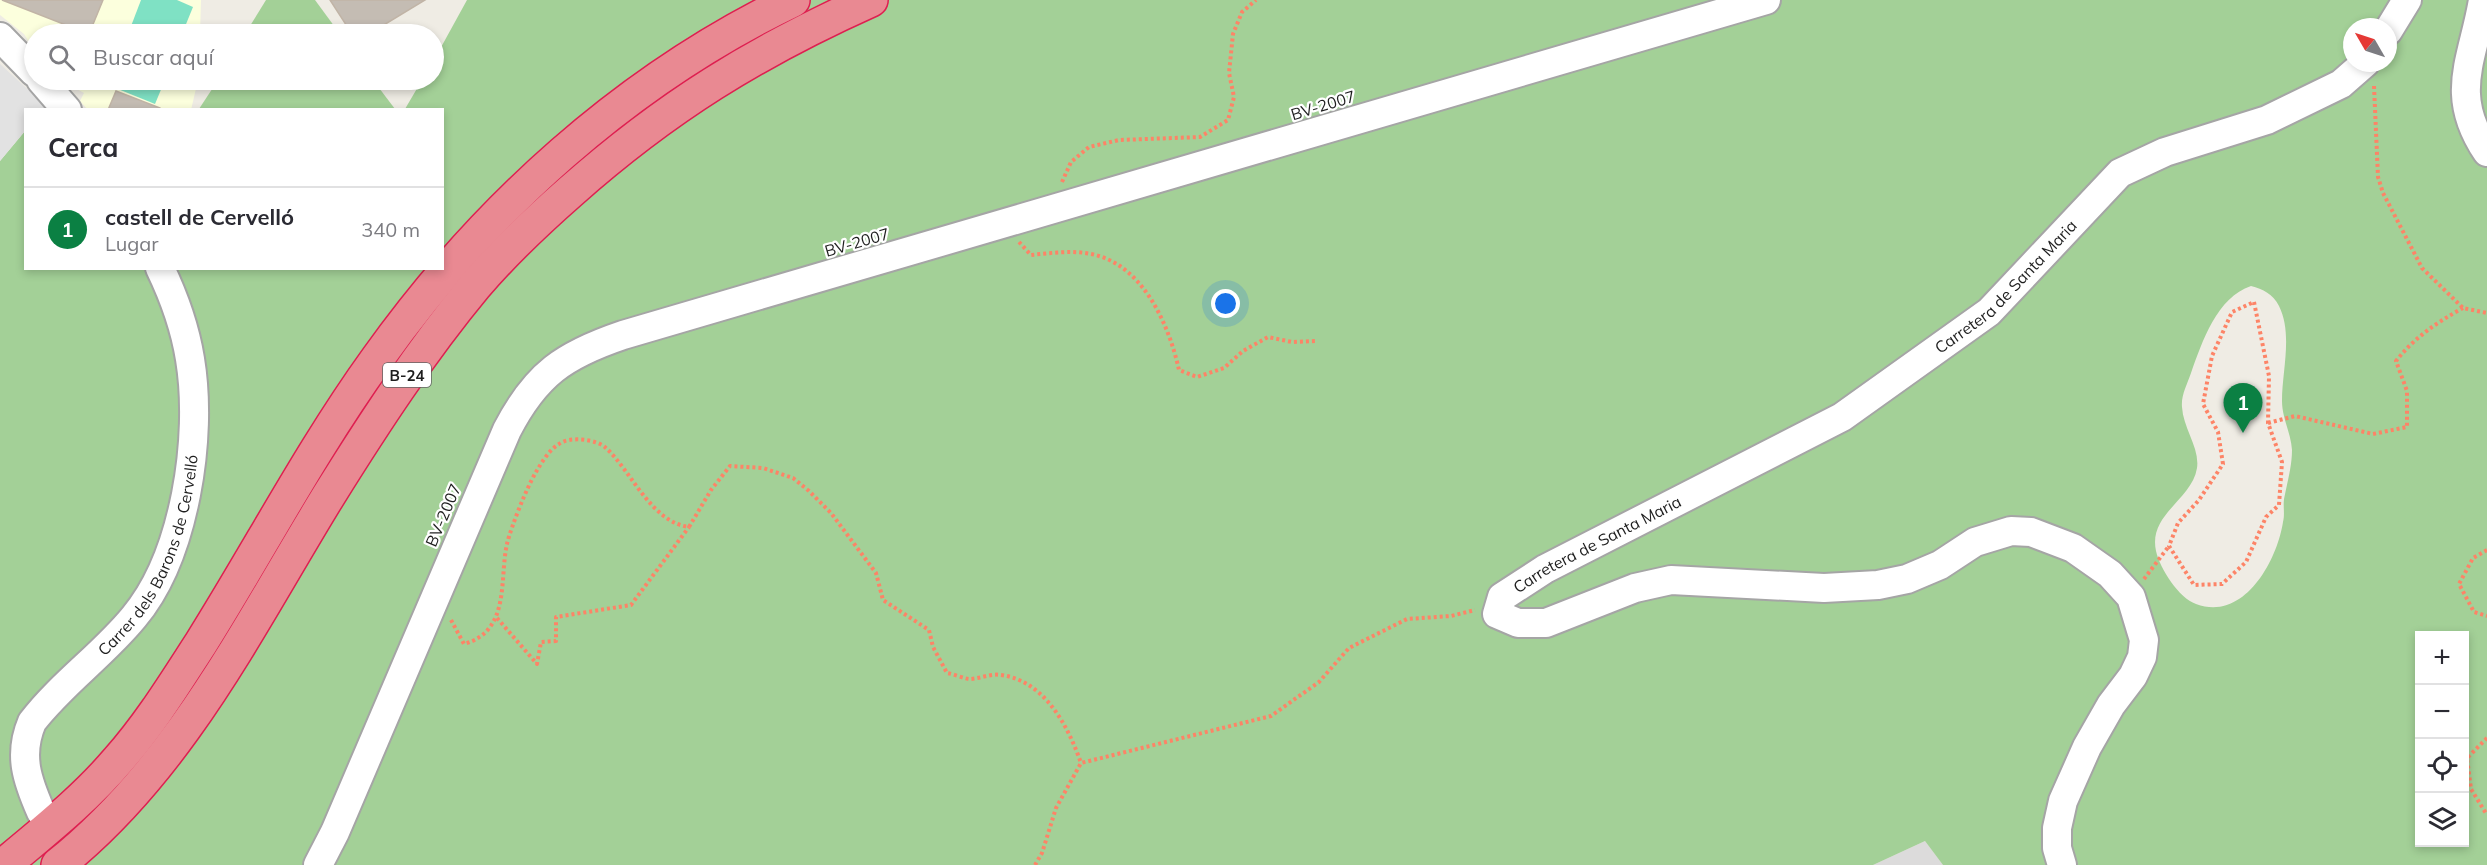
<!DOCTYPE html>
<html lang="es">
<meta charset="utf-8">
<style>
body{margin:0;font-family:Mulish,sans-serif;background:#f2f2f3;color:#2b2b33}
.controls{position:absolute;right:18px;bottom:18px;display:grid;overflow:hidden;border-radius:0px;box-shadow:0 3px 9px #0003}
.controls button{width:54px;height:54px;display:grid;place-items:center;padding:0;border:0;border-bottom:2px solid #e1e1e2;background:#fff;color:#2b2b33;font:30px sans-serif}
.compass{position:absolute;left:2343px;top:18px;width:54px;height:54px;border-radius:50%;background:#fff;box-shadow:0 3px 9px #0003;rotate:309deg}
.you{position:absolute;left:1226px;top:304px;width:21px;height:21px;margin:-15px;border:4px solid #fff;border-radius:50%;background:#1a73e8;box-shadow:0 0 0 9px #1a73e833}
.badge{display:grid;place-items:center;width:39px;height:39px;border-radius:50%;background:#0b8043;color:#fff;font-size:20px;font-weight:700}
.pin{position:absolute;translate:-50% -50px;filter:drop-shadow(0 2px 3px #0008)}
.pin::after{content:'';position:absolute;top:32px;width:21px;height:18px;background:inherit;clip-path:polygon(0 0,100% 0,50% 100%)}
.list{margin:0;padding:0;list-style:none}
h2{display:flex;justify-content:space-between;align-items:center;height:78px;margin:0;padding:0 24px;font-size:26px}
h2 small{font-size:20px;font-weight:400;color:#7c7c81}
.list li{display:grid;grid-template-columns:39px 1fr auto;gap:18px;align-items:center;box-sizing:border-box;height:84px;padding:0 24px;border-top:2px solid #e1e1e2}
.list b{display:block;font-size:22px;white-space:nowrap}
.list p{margin:0;font-size:20px;white-space:nowrap;color:#7c7c81}
.list em{font-size:20px;font-style:normal;color:#7c7c81}
.icon{flex:none;width:33px;height:33px;fill:none;stroke:currentColor;stroke-width:2;stroke-linecap:round;stroke-linejoin:round}
.map{position:relative;flex:none;width:2487px;height:865px;overflow:hidden}
.search{position:absolute;background:#fff;box-shadow:0 3px 9px #0003;left:24px;top:24px;width:420px;height:66px;display:flex;align-items:center;gap:15px;box-sizing:border-box;padding:0 21px;border-radius:33px;color:#7c7c81;font-size:22px}
.panel{position:absolute;background:#fff;box-shadow:0 3px 9px #0003;left:24px;top:108px;width:420px;height:162px;border-radius:0px}
.map>svg:first-child{display:block}
.residential{fill:#dcdbdb}
.education{fill:#fcffdd}
.forest{fill:#a3d097;fill-rule:evenodd}
.pitch{fill:#7fe1c4}
.parking{fill:#e2e2e2}
.building{fill:#c4bcb3;stroke:#c1b4a6;stroke-width:1.5}
.lines{fill:none;stroke-linecap:round;stroke-linejoin:round}
.minor-casing{stroke:#a5a5a5;stroke-width:32}
.highway-casing{stroke:#de1f50;stroke-width:36}
.path{stroke:#fd8467;stroke-width:4;stroke-dasharray:3 3;stroke-linecap:butt}
.minor{stroke:#fff;stroke-width:28}
.highway{stroke:#e98992;stroke-width:33}
.labels{text-anchor:middle;dominant-baseline:central;stroke-width:4.5;stroke-linejoin:round;paint-order:stroke}
.shield{fill:#fff;stroke:#626262;stroke-width:1.5}
.shield-label{font-size:15px;font-weight:bold;fill:#1e1e1e}
.street-label{font-size:16px;fill:#1e1e1e;stroke:#fff}
</style>
<div class="map">
<svg width="2487" height="865" viewBox="0 0 2487 865">
<rect width="100%" height="100%" fill="#efece4"/>
<polygon class="residential" points="1925,841 1943,865 1873,865"/>
<g class="education">
<polygon points="0,0 201,0 200,34 34,34 34,50 24,34 0,15"/>
<polygon points="67,80 198,80 191,110 87,109 80,101 84,93 66,83"/>
</g>
<g class="forest">
<polygon points="266,0 315,0 340,34 245,34"/>
<path d="M467,0H2487V865H1943L1925,841L1873,865H0V161L25,131L26,268H442V110L405,109L422,80H434V60ZM2352,27H2388V63H2352ZM2251,286C2263,289 2273,294 2279,306C2293,334 2282,371 2282,401C2282,418 2291,433 2292,450C2292,467 2287,483 2284,499C2283,507 2285,514 2283,522C2277,561 2244,622 2196,604C2179,598 2160,569 2156,551C2148,514 2192,500 2197,468C2200,448 2183,428 2182,407C2181,395 2187,385 2191,373C2202,342 2217,297 2251,286ZM2420,636H2464V842H2420Z"/>
<polygon points="218,80 373,80 395,109 199,109"/>
</g>
<g class="pitch">
<polygon points="141,0 177,0 193,7 182,34 128,34"/>
<polygon points="110,80 165,80 155,104 108,85"/>
</g>
<polygon class="parking" points="0,64 47,107 44,109 26,110 25,131 0,161"/>
<g class="building">
<polygon points="2,0 103,0 89,34"/>
<polygon points="330,0 425,0 369,34 352,34"/>
<polygon points="116,91 160,108 160,110 108,110"/>
</g>
<g class="lines">
<g class="minor-casing">
<g id="minor">
<path d="M2483,0C2473,60 2448,94 2487,152"/>
<polyline points="2388,31 2407,0"/>
<polyline points="0,37 34,72"/>
<polyline points="41,80 67,110"/>
<path id="s1" d="M41,812C27,780 18,755 32,722C62,683 103,655 134,617C185,556 203,437 190,359C185,328 174,297 160,268"/>
<path d="M318,865L335,832L507,430C536,374 564,355 623,335L1766,0"/>
<path id="s2" d="M2062,865L2057,848V828L2063,801L2087,747L2111,705L2133,676L2142,657L2144,640L2131,597L2110,574L2073,548L2031,532L2011,531L1975,542L1940,565L1907,579L1878,585L1824,588L1671,580L1635,588L1546,623H1518L1497,614L1502,597L1545,569L1842,417L1989,312L2120,173L2165,152L2267,120L2341,84L2365,63"/>
</g>
</g>
<g class="highway-casing">
<g id="highway">
<path d="M4,865C43,832 84,800 118,760C150,724 175,683 201,643C260,549 312,449 377,359C484,209 626,80 793,0"/>
<path d="M58,865C180,768 249,625 329,495C374,423 421,351 475,286C504,252 537,221 570,192C666,107 755,52 871,0"/>
</g>
</g>
<g class="path">
<polyline points="2374,86 2378,177 2383,193 2422,268 2463,308 2487,313"/>
<polyline points="1062,182 1071,162 1089,147 1119,140 1200,137 1228,120 1234,97 1229,73 1233,34 1242,12 1256,0"/>
<path d="M1019,242L1031,255C1051,253 1072,250 1091,254C1143,264 1169,325 1179,370L1197,377L1224,368L1243,351L1268,337L1292,342L1316,341"/>
<polygon points="2254,302 2269,376 2268,423 2282,462 2279,505 2266,517 2246,562 2222,584 2194,585 2169,546 2178,523 2199,500 2223,464 2218,432 2203,404 2212,356 2232,312"/>
<path d="M2268,423L2295,416L2373,434L2407,427V391L2396,361C2415,337 2436,323 2463,308"/>
<polyline points="2487,550 2473,558 2459,584 2474,612 2487,616"/>
<polyline points="2144,579 2169,546"/>
<polyline points="497,618 537,664 541,642 556,641 556,617 631,605 689,527"/>
<path d="M451,620L464,644C511,631 499,579 507,544C511,527 527,487 536,472C542,462 549,450 559,444C569,436 597,439 606,448C632,472 651,522 689,527L711,490L730,466L763,468L793,478L809,491L831,513L876,573L883,600L929,630L933,647L947,673C954,674 962,678 969,679C980,679 991,673 1001,675C1045,681 1068,726 1081,763"/>
<polyline points="2487,738 2467,758 2471,789 2487,815"/>
<polyline points="1035,865 1042,853 1056,808 1081,763 1271,716 1319,682 1349,648 1407,619 1451,616 1475,610"/>
</g>
<use href="#minor" class="minor"/>
<use href="#highway" class="highway"/>
</g>
<g class="labels">
<rect class="shield" x="383" y="363" width="48" height="24" rx="4.5"/>
<g class="shield-label">
<text x="407" y="375">B-24</text>
</g>
<g class="street-label">
<text transform="translate(1323 105) rotate(-17)">BV-2007</text>
<text transform="translate(857 242) rotate(-16)">BV-2007</text>
<text stroke="none"><textPath href="#s2" startOffset="1582">Carretera de Santa Maria</textPath></text>
<text transform="translate(443 515) rotate(-67)">BV-2007</text>
<text stroke="none"><textPath href="#s2" startOffset="1096">Carretera de Santa Maria</textPath></text>
<text stroke="none"><textPath href="#s1" startOffset="303">Carrer dels Barons de Cervelló</textPath></text>
</g>
</g>
</svg>
<div class="controls">
<button>+</button>
<button>−</button>
<button><svg class="icon" aria-label="locate" viewBox="0 0 24 24"><circle cx="12" cy="12" r="6"/><path d="M12 2v4M12 18v4M2 12h4M18 12h4"/></svg></button>
<button><svg class="icon" aria-label="layers" viewBox="0 0 24 24"><path d="M12 4l9 5-9 5-9-5zM3 14l9 5 9-5"/></svg></button>
</div>
<svg class="compass" viewBox="-18 -18 36 36"><path d="M0-13l5 13h-10z" fill="#e53935"/><path d="M0 13l5-13h-10z" fill="#7c7c81"/></svg>
<div class="you"></div>
<div class="pin badge" style="left:2243px;top:433px">1</div>
<div class="search"><svg class="icon" aria-label="search" viewBox="0 0 24 24"><circle cx="10" cy="10" r="6"/><path d="M15 15l6 6"/></svg>Buscar aquí</div>
<section class="panel">
<h2>Cerca<small></small></h2>
<ul class="list">
<li><span class="badge">1</span><div><b>castell de Cervelló</b><p>Lugar</p></div><em>340 m</em></li>
</ul>
</section>
</div>
